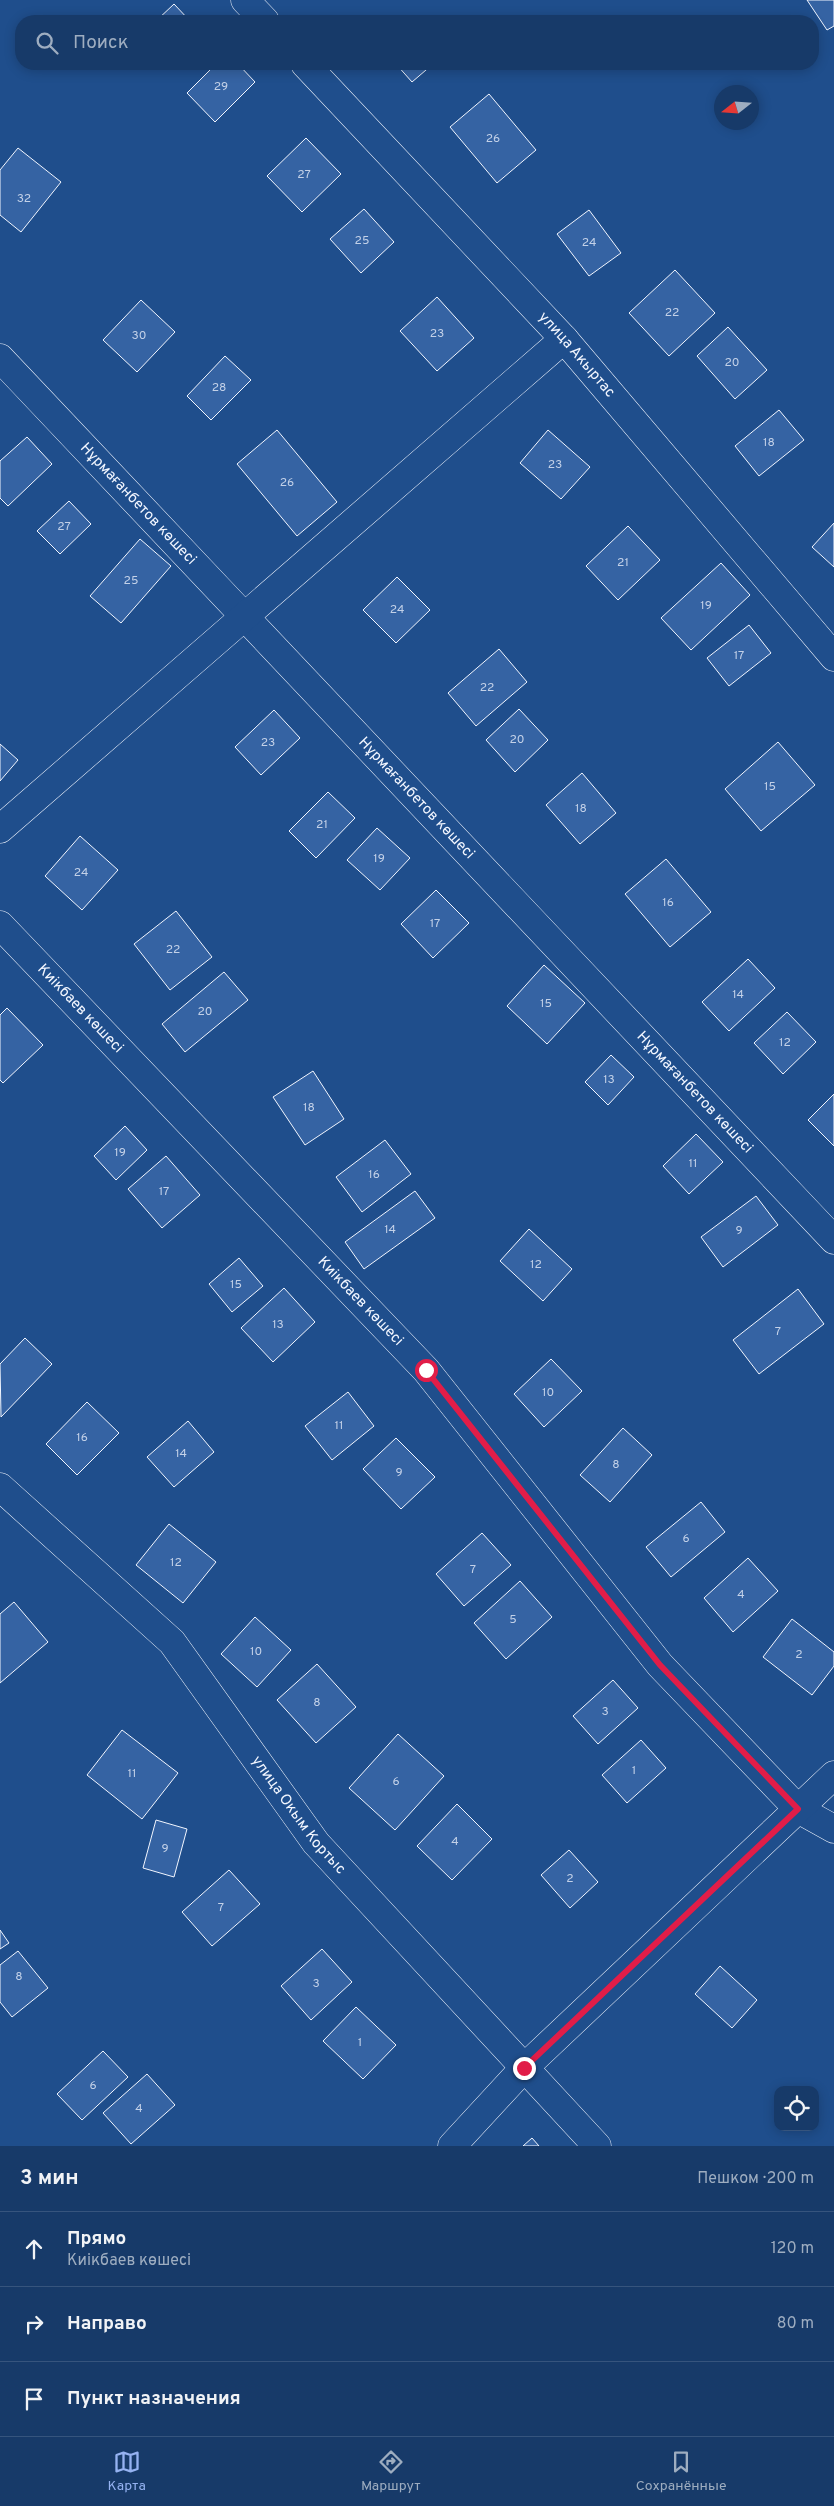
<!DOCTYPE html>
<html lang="ru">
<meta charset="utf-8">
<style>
body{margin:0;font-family:Overpass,sans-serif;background:#20416f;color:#f1f3f6}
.controls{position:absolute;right:15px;bottom:15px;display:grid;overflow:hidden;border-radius:10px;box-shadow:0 2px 12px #0003}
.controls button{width:45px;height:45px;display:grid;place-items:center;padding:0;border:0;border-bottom:1px solid #36547d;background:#173a69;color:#f1f3f6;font:25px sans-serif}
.compass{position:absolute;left:714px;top:85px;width:45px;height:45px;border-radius:50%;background:#173a69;box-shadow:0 2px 12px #0003;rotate:253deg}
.stop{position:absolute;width:15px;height:15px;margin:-11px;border:4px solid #e11d48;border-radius:50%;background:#fff}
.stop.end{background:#e11d48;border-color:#fff;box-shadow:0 1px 5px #0008}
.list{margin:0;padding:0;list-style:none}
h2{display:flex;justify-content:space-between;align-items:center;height:65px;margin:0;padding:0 20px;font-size:21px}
h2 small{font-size:16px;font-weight:400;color:#9eadc0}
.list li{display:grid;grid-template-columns:32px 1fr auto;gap:15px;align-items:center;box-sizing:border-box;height:75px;padding:0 20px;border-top:1px solid #36547d}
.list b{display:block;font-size:19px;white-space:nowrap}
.list p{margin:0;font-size:16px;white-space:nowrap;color:#9eadc0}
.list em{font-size:16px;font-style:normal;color:#9eadc0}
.icon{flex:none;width:28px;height:28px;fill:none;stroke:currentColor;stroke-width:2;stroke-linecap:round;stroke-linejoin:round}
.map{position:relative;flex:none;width:834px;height:2146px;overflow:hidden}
.search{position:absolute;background:#173a69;box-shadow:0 2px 12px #0003;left:15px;right:15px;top:15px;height:55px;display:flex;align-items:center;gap:12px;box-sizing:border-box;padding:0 18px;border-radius:20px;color:#9eadc0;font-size:19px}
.sheet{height:290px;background:#173a69}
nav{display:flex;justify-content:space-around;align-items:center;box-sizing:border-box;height:70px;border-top:1px solid #36547d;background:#173a69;font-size:14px;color:#9eadc0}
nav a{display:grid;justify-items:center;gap:2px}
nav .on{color:#95b2f1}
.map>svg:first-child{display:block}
.building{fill:#3563a3;stroke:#f2f6ff}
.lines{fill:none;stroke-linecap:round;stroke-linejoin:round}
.minor-casing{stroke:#f2f6ff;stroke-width:29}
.minor{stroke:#1f4e8c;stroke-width:28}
.route{stroke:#e11d48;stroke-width:6}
.labels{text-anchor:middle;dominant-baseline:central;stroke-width:4;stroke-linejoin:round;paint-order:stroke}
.number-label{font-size:12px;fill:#c3d1e8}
.street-label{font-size:15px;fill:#f2f6ff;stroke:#1f4e8c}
</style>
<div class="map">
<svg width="834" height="2146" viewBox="0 0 834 2146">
<rect width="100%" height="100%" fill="#1f4e8c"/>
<g class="building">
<polygon points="807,0 834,0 834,26 827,30"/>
<polygon points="174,4 190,21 156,21"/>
<polygon points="216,64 238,64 255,82 215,122 187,93"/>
<polygon points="396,64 433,64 412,82"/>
<polygon points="489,94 536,150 497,183 450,127"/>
<polygon points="306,138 341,174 302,212 267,176"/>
<polygon points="18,148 61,182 21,232 0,215 0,170"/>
<polygon points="364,209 394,242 361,273 330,239"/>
<polygon points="589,210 621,253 589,276 557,234"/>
<polygon points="675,270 715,313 669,356 629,313"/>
<polygon points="437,297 474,338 437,371 400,331"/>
<polygon points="141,300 175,332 137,372 103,340"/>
<polygon points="728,327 767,370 735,399 697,356"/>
<polygon points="225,356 251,380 211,420 187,396"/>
<polygon points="779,410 804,440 759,476 735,446"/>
<polygon points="277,430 337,502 297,536 237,464"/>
<polygon points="548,430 590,467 561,499 520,463"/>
<polygon points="27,437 52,464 8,506 0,498 0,461"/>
<polygon points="69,501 91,524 60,554 37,531"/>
<polygon points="834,523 834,567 812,547"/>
<polygon points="628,526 660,560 618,600 586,566"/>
<polygon points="140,539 171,566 121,623 90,596"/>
<polygon points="721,563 750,595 691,650 661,618"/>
<polygon points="397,577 430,610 396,643 363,610"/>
<polygon points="749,625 771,653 729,686 707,658"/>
<polygon points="499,649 527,682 476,726 448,693"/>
<polygon points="519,709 548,740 515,772 486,740"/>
<polygon points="274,710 300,738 261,775 235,747"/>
<polygon points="778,742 815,785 761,831 725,789"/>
<polygon points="0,744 18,760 0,781"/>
<polygon points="582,773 616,813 580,844 546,805"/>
<polygon points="328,792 355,818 316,858 289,831"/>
<polygon points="377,828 410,858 380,890 347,860"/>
<polygon points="80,836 118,870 82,910 45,876"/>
<polygon points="666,859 711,912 670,947 625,894"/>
<polygon points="436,890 469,923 433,958 401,924"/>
<polygon points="176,911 212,957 170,990 134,944"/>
<polygon points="748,959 775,988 729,1031 702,1002"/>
<polygon points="544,965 585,1003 547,1044 507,1006"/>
<polygon points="224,972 248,1000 185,1052 162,1024"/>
<polygon points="7,1008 43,1045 3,1083 0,1080 0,1015"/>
<polygon points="787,1012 816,1042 783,1074 754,1043"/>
<polygon points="611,1055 634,1077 608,1105 585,1082"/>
<polygon points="313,1071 344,1119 305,1145 273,1097"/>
<polygon points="834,1094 834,1146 808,1120"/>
<polygon points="125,1126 147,1150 116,1180 94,1156"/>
<polygon points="696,1134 723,1162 689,1194 663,1166"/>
<polygon points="385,1140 411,1174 362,1212 336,1177"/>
<polygon points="166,1156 200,1195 162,1228 128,1189"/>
<polygon points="415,1191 435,1218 364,1269 345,1242"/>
<polygon points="756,1196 778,1225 723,1267 701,1237"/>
<polygon points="529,1229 572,1269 543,1301 500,1261"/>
<polygon points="239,1258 263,1286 232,1312 209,1284"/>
<polygon points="284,1288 315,1322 273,1362 241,1328"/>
<polygon points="798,1289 824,1324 759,1374 733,1340"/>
<polygon points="25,1338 52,1364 1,1417 0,1364"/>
<polygon points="551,1359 582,1391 544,1427 514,1394"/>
<polygon points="348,1392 374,1426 332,1460 305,1426"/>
<polygon points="87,1402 119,1433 77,1475 46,1444"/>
<polygon points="188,1421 214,1452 174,1487 147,1457"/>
<polygon points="623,1428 652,1455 610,1502 580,1475"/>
<polygon points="396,1438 435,1477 401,1509 363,1469"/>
<polygon points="701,1502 725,1532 671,1577 646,1547"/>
<polygon points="169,1524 216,1562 183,1603 136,1565"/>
<polygon points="482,1533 511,1565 464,1606 436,1574"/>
<polygon points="748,1558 778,1591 733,1632 704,1598"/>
<polygon points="520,1581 552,1617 506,1659 474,1623"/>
<polygon points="14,1602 48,1642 0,1683 0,1614"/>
<polygon points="255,1617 291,1650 257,1687 221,1654"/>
<polygon points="792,1619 834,1652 834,1666 812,1695 763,1657"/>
<polygon points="317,1664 356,1707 316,1743 277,1700"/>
<polygon points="613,1680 638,1708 598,1744 573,1716"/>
<polygon points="122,1730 178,1773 142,1819 87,1775"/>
<polygon points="398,1734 444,1776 395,1830 349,1788"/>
<polygon points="641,1740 666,1768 627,1803 602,1775"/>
<polygon points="457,1804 492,1839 452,1880 417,1846"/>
<polygon points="156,1820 187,1829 174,1877 143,1868"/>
<polygon points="569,1850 598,1882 570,1908 541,1875"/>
<polygon points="229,1870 260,1904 212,1946 182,1912"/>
<polygon points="0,1930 9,1943 0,1949"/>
<polygon points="322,1949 352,1982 311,2020 281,1986"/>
<polygon points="18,1951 48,1988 12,2017 0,2002 0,1965"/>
<polygon points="720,1966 757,2000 732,2028 695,1994"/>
<polygon points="356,2007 396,2045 363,2079 323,2041"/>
<polygon points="103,2051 128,2077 82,2120 57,2094"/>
<polygon points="147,2074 175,2105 131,2144 103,2113"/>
<polygon points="532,2138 539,2146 523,2146"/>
</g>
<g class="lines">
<g class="minor-casing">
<g id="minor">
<polyline points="245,0 265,21"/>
<path id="s1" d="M305,64L564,339L834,657"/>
<path id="s2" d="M0,358L834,1240"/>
<polyline points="0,829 564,339"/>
<path id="s3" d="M0,925L426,1370L660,1665L798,1809L834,1829"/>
<path id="s4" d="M0,1487L172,1642L316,1843L597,2146"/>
<polyline points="452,2146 525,2067 834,1775"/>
</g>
</g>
<use href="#minor" class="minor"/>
</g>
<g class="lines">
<polyline class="route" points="426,1370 660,1665 798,1809 524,2068"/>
</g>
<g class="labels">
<g class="number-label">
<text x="221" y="87">29</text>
<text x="493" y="139">26</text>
<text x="304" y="175">27</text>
<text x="24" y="199">32</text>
<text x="362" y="241">25</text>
<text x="589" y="243">24</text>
<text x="672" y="313">22</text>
<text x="437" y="334">23</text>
<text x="139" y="336">30</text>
<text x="732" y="363">20</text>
<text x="219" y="388">28</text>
<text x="769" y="443">18</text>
<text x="555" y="465">23</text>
<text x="287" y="483">26</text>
<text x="64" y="527">27</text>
<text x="623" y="563">21</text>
<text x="131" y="581">25</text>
<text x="706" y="606">19</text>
<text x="397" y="610">24</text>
<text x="739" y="656">17</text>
<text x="487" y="688">22</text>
<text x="517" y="740">20</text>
<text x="268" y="743">23</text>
<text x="770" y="787">15</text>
<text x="581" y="809">18</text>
<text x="322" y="825">21</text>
<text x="379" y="859">19</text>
<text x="81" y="873">24</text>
<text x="668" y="903">16</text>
<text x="435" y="924">17</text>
<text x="173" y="950">22</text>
<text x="738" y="995">14</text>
<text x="546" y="1004">15</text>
<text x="205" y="1012">20</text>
<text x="785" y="1043">12</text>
<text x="609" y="1080">13</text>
<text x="309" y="1108">18</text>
<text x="120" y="1153">19</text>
<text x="693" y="1164">11</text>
<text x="374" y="1175">16</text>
<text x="164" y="1192">17</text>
<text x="390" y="1230">14</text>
<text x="739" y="1231">9</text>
<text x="536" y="1265">12</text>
<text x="236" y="1285">15</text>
<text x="278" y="1325">13</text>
<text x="778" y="1332">7</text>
<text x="548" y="1393">10</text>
<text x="339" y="1426">11</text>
<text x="82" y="1438">16</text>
<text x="181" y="1454">14</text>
<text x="616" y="1465">8</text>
<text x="399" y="1473">9</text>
<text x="686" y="1539">6</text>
<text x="176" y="1563">12</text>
<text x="473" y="1570">7</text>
<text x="741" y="1595">4</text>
<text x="513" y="1620">5</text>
<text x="256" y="1652">10</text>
<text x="799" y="1655">2</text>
<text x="317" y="1703">8</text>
<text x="605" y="1712">3</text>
<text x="634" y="1771">1</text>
<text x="132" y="1774">11</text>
<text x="396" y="1782">6</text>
<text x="455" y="1842">4</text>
<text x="165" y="1849">9</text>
<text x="570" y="1879">2</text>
<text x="221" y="1908">7</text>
<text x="19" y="1977">8</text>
<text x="316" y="1984">3</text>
<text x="360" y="2043">1</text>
<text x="93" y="2086">6</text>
<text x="139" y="2109">4</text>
</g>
<g class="street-label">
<text stroke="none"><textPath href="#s1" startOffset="398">улица Акыртас</textPath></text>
<text stroke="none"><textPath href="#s2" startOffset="201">Нұрмағанбетов көшесі</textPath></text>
<text stroke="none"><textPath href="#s2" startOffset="606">Нұрмағанбетов көшесі</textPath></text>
<text stroke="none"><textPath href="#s3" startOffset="116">Киікбаев көшесі</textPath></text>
<text stroke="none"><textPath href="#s2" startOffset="1011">Нұрмағанбетов көшесі</textPath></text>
<text stroke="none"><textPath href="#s3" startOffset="521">Киікбаев көшесі</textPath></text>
<text stroke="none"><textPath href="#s4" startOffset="446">улица Окым Кортыс</textPath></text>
</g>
</g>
</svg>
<div class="controls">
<button><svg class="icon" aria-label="locate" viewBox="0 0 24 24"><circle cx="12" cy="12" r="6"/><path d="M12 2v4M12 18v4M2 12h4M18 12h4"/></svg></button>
</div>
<svg class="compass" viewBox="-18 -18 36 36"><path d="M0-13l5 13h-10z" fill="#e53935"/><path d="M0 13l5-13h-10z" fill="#9eadc0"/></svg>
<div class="stop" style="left:426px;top:1370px"></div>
<div class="stop end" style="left:524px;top:2068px"></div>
<div class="search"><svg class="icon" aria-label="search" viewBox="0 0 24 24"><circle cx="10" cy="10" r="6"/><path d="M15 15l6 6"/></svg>Поиск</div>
</div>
<section class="sheet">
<h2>3 мин<small>Пешком · 200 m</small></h2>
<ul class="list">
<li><svg class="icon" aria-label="ahead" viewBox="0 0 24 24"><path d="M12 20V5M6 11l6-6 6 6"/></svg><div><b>Прямо</b><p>Киікбаев көшесі</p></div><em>120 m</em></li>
<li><svg class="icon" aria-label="right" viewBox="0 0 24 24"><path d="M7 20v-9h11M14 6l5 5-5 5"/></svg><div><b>Направо</b></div><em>80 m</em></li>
<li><svg class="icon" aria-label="arrive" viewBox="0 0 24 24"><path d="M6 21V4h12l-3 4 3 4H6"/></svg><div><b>Пункт назначения</b></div></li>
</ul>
</section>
<nav>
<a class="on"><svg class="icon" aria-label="map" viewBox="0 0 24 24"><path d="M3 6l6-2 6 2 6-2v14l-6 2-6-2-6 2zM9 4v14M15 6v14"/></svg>Карта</a>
<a><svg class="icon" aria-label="directions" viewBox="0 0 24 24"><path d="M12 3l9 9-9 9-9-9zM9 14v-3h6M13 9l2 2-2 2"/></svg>Маршрут</a>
<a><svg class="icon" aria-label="saved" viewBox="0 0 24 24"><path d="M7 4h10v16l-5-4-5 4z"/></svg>Сохранённые</a>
</nav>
